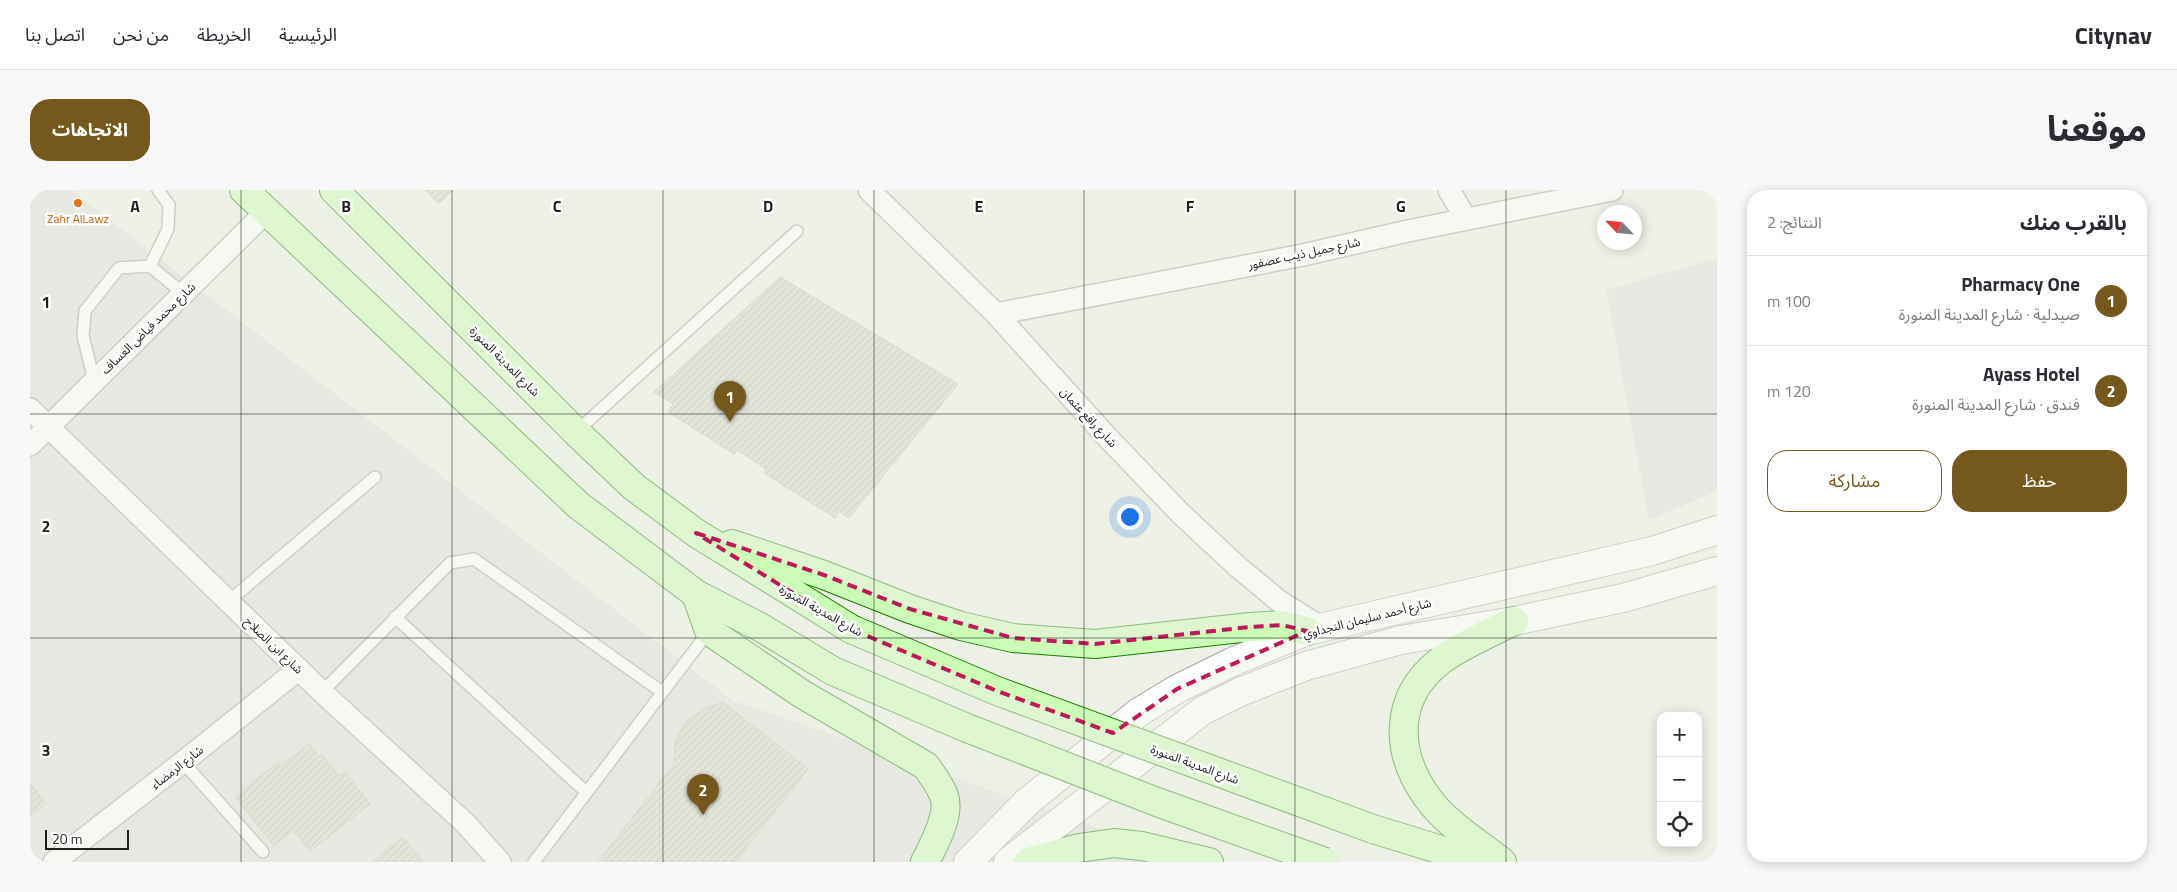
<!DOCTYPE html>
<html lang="ar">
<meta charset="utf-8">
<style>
body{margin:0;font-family:"Titillium Web","Noto Sans Arabic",sans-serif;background:#f7f7f7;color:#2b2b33;direction:rtl}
.controls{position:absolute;right:15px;bottom:15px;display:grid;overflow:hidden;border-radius:10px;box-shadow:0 2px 12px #0003}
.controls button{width:45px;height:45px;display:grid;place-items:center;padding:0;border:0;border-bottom:1px solid #e1e1e2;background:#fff;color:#2b2b33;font:25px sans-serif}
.compass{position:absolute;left:1567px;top:15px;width:45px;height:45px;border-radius:50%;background:#fff;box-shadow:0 2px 12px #0003;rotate:296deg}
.scale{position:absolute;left:15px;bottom:12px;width:84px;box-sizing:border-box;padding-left:5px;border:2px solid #1f1f1f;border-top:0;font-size:14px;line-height:18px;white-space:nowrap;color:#1f1f1f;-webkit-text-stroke:4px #fff;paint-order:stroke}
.you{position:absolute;left:1099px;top:326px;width:18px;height:18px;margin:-12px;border:4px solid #fff;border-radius:50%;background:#1a73e8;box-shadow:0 0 0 8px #1a73e833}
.badge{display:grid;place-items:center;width:32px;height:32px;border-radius:50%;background:#75581c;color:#fff;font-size:16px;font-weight:700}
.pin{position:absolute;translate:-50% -41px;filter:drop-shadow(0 1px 2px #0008)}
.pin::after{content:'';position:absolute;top:26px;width:18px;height:15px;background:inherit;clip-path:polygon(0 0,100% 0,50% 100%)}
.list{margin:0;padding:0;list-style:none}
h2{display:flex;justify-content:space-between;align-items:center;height:65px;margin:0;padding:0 20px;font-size:21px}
h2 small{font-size:16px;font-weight:400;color:#7c7c81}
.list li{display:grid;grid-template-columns:32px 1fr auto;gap:15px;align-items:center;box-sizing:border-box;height:90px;padding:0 20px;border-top:1px solid #e1e1e2}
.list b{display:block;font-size:19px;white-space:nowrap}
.list p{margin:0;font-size:16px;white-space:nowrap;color:#7c7c81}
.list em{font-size:16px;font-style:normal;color:#7c7c81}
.actions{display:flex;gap:10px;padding:15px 20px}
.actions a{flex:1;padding:11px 0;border:1px solid #75581c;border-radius:20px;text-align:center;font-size:18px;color:#75581c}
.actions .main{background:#75581c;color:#fff}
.icon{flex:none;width:28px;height:28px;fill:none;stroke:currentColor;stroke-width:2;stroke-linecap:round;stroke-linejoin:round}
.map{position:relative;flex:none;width:1687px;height:672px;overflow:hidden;direction:ltr;border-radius:20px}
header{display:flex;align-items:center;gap:30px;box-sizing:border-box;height:70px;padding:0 25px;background:#fff;border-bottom:1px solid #e1e1e2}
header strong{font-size:24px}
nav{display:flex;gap:28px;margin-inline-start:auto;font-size:18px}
.intro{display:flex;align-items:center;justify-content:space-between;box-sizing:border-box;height:120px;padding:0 30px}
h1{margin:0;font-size:35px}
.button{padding:12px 22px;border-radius:20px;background:#75581c;color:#fff;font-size:18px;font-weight:700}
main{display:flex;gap:30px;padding:0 30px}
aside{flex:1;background:#fff;border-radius:20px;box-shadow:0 2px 12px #0003}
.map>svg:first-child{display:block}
.residential{fill:#dedddc}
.building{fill:url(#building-hatch);stroke:#bfc3a7}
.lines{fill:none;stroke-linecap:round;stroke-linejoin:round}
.service-casing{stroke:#a6a6a6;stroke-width:14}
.minor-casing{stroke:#a6a6a6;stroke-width:24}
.tertiary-casing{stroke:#a6a6a6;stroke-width:30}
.secondary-casing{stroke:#1a7d00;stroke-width:30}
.service{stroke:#fff;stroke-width:11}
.minor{stroke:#fff;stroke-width:21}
.tertiary{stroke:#fff;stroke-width:28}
.secondary{stroke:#cafcb7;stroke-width:28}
.secondary-bridge-casing{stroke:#1a7d00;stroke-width:30;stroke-linecap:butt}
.secondary-bridge{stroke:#cafcb7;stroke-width:28}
.marked{fill:none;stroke:#c2185b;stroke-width:4;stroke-dasharray:10 6;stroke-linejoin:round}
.grid{fill:none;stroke:#1f1f1f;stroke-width:1;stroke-opacity:0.55}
.food-dot{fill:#e8710a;stroke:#fff;stroke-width:2}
.labels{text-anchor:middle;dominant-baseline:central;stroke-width:5;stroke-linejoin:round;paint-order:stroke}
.food-label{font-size:12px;fill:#c56008;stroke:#fff}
.street-label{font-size:12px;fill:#1f1f1f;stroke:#fff}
.grid-label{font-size:16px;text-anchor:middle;font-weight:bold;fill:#1f1f1f;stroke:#fff;stroke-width:5;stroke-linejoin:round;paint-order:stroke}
</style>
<header>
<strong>Citynav</strong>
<nav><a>الرئيسية</a><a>الخريطة</a><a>من نحن</a><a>اتصل بنا</a></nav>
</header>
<div class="intro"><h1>موقعنا</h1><a class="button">الاتجاهات</a></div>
<main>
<aside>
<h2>بالقرب منك<small>النتائج: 2</small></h2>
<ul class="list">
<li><span class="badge">1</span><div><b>Pharmacy One</b><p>صيدلية · شارع المدينة المنورة</p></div><em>100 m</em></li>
<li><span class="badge">2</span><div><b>Ayass Hotel</b><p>فندق · شارع المدينة المنورة</p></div><em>120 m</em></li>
</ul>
<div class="actions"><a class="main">حفظ</a><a>مشاركة</a></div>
</aside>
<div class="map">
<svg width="1687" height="672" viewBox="0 0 1687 672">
<defs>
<pattern id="building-hatch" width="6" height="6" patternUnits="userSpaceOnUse" patternTransform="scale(1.25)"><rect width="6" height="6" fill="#d5d8c5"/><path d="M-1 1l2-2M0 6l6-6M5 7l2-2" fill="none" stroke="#b6b9a9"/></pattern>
</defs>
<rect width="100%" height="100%" fill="#edf1e5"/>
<g class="residential">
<polygon points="0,0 41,0 702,510 1166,672 0,672"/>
<polygon points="1687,68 1687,301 1619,330 1576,100"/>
</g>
<g class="building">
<polygon points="395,0 423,0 409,14"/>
<polygon points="750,87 928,194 819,328 809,321 805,328 734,283 736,279 707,260 704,264 638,222 643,214 624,202"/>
<polygon points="693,512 778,579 705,672 568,672 644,574 645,552 656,531 674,519"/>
<polygon points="279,554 289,567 292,565 309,586 315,582 340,614 280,661 263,640 244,656 205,607 248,572 251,576"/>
<polygon points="0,594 16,613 0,626"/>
<polygon points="373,647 393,672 342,672"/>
</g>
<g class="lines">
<g class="service-casing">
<g id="service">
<polyline points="120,76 138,39 139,15 128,0"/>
<polyline points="64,190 53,146 55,121 89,78 120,76 154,104"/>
<polyline points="546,242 767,41"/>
<polyline points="199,411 345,287"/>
<polyline points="365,427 556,602"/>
<polyline points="292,502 420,373 444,369 632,502"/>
<polyline points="153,572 233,662"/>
<polyline points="504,672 679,441"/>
</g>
</g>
<g class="minor-casing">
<g id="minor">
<polyline points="839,0 966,124 1078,248 1151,324 1208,377 1249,411 1292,438"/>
<polyline points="1419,0 1436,29"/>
<polyline points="966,124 1273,65 1378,41 1582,0"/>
<polyline points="0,219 292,502 435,633 470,672"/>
<polyline points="0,255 236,22"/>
<polyline points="24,672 153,572 269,479"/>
</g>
</g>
<g class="tertiary-casing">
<g id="tertiary">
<polyline points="938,672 997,612 1109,522 1147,499 1202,472 1277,441 1622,361 1687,340"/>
<polyline points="978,672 1172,521 1210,502 1276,476 1371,450 1484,431 1593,408 1687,381"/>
</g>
</g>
<g class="secondary-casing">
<g id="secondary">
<polyline points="214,0 548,315 666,404 730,437 803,481"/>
<polyline points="304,0 546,242 604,297 666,343 821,439"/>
<polyline points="702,354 794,385 880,419 931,436 983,448 1065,454 1220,437 1252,435 1277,441"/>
<path d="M666,404L679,441L772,504L896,576C903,586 910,595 914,606C921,625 903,656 895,672"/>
<polyline points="1343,639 1450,672"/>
<polyline points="998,672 1049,658 1084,653 1112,656 1179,672"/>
<path d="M1472,672C1447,652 1415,633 1397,607C1364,561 1364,507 1410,471C1428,457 1462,442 1484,431"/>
</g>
</g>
<use href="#service" class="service"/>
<use href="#minor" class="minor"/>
<use href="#tertiary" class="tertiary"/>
<use href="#secondary" class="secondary"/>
<g class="secondary-bridge-casing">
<g id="secondary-bridge">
<polyline points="821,439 967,501 1343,639"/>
<polyline points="803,481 937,538 1127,612 1295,672"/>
</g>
</g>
<use href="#secondary-bridge" class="secondary-bridge"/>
</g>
<path d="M0 0H1687V672H0ZM666,343L794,385L880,419L983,448L1065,454L1220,437L1252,435L1277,441L1147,499L1083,543L967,501L821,439Z" fill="#edf1e5" fill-opacity=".55" fill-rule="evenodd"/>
<path class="marked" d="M666,343L794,385L880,419L983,448L1065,454L1220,437L1252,435L1277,441L1147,499L1083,543L967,501L821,439Z"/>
<path class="grid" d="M211,0V672M422,0V672M633,0V672M844,0V672M1054,0V672M1265,0V672M1476,0V672M0,224H1687M0,448H1687"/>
<circle class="food-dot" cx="48" cy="13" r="5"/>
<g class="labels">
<g class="food-label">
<text x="48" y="28">Zahr AlLawz</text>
</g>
<g class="street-label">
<text transform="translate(1274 63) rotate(-12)">شارع جميل ذيب عصفور</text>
<text transform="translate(118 138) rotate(-44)">شارع محمد فياض العساف</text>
<text transform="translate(475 171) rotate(45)">شارع المدينة المنورة</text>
<text transform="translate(1059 227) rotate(47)">شارع رافع عثمان</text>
<text transform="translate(791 420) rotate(29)">شارع المدينة المنورة</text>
<text transform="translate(1337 428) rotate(-14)">شارع أحمد سليمان النجداوي</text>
<text transform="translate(244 455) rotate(44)">شارع ابن الصلاح</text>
<text transform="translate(1165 574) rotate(20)">شارع المدينة المنورة</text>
<text transform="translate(147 577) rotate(-38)">شارع الرمضاء</text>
</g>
</g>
<g class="grid-label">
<text x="105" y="22">A</text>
<text x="316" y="22">B</text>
<text x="527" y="22">C</text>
<text x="738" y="22">D</text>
<text x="949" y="22">E</text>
<text x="1160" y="22">F</text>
<text x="1371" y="22">G</text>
<text x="16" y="118">1</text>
<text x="16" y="342">2</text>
<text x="16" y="566">3</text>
</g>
</svg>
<div class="controls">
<button>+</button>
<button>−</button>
<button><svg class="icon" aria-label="locate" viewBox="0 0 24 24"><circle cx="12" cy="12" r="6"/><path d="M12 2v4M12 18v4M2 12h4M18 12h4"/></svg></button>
</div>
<svg class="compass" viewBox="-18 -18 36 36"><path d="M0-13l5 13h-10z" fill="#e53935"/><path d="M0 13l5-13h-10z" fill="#7c7c81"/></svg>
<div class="scale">20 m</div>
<div class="you"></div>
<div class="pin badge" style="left:700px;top:232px">1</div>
<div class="pin badge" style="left:673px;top:625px">2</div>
</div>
</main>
